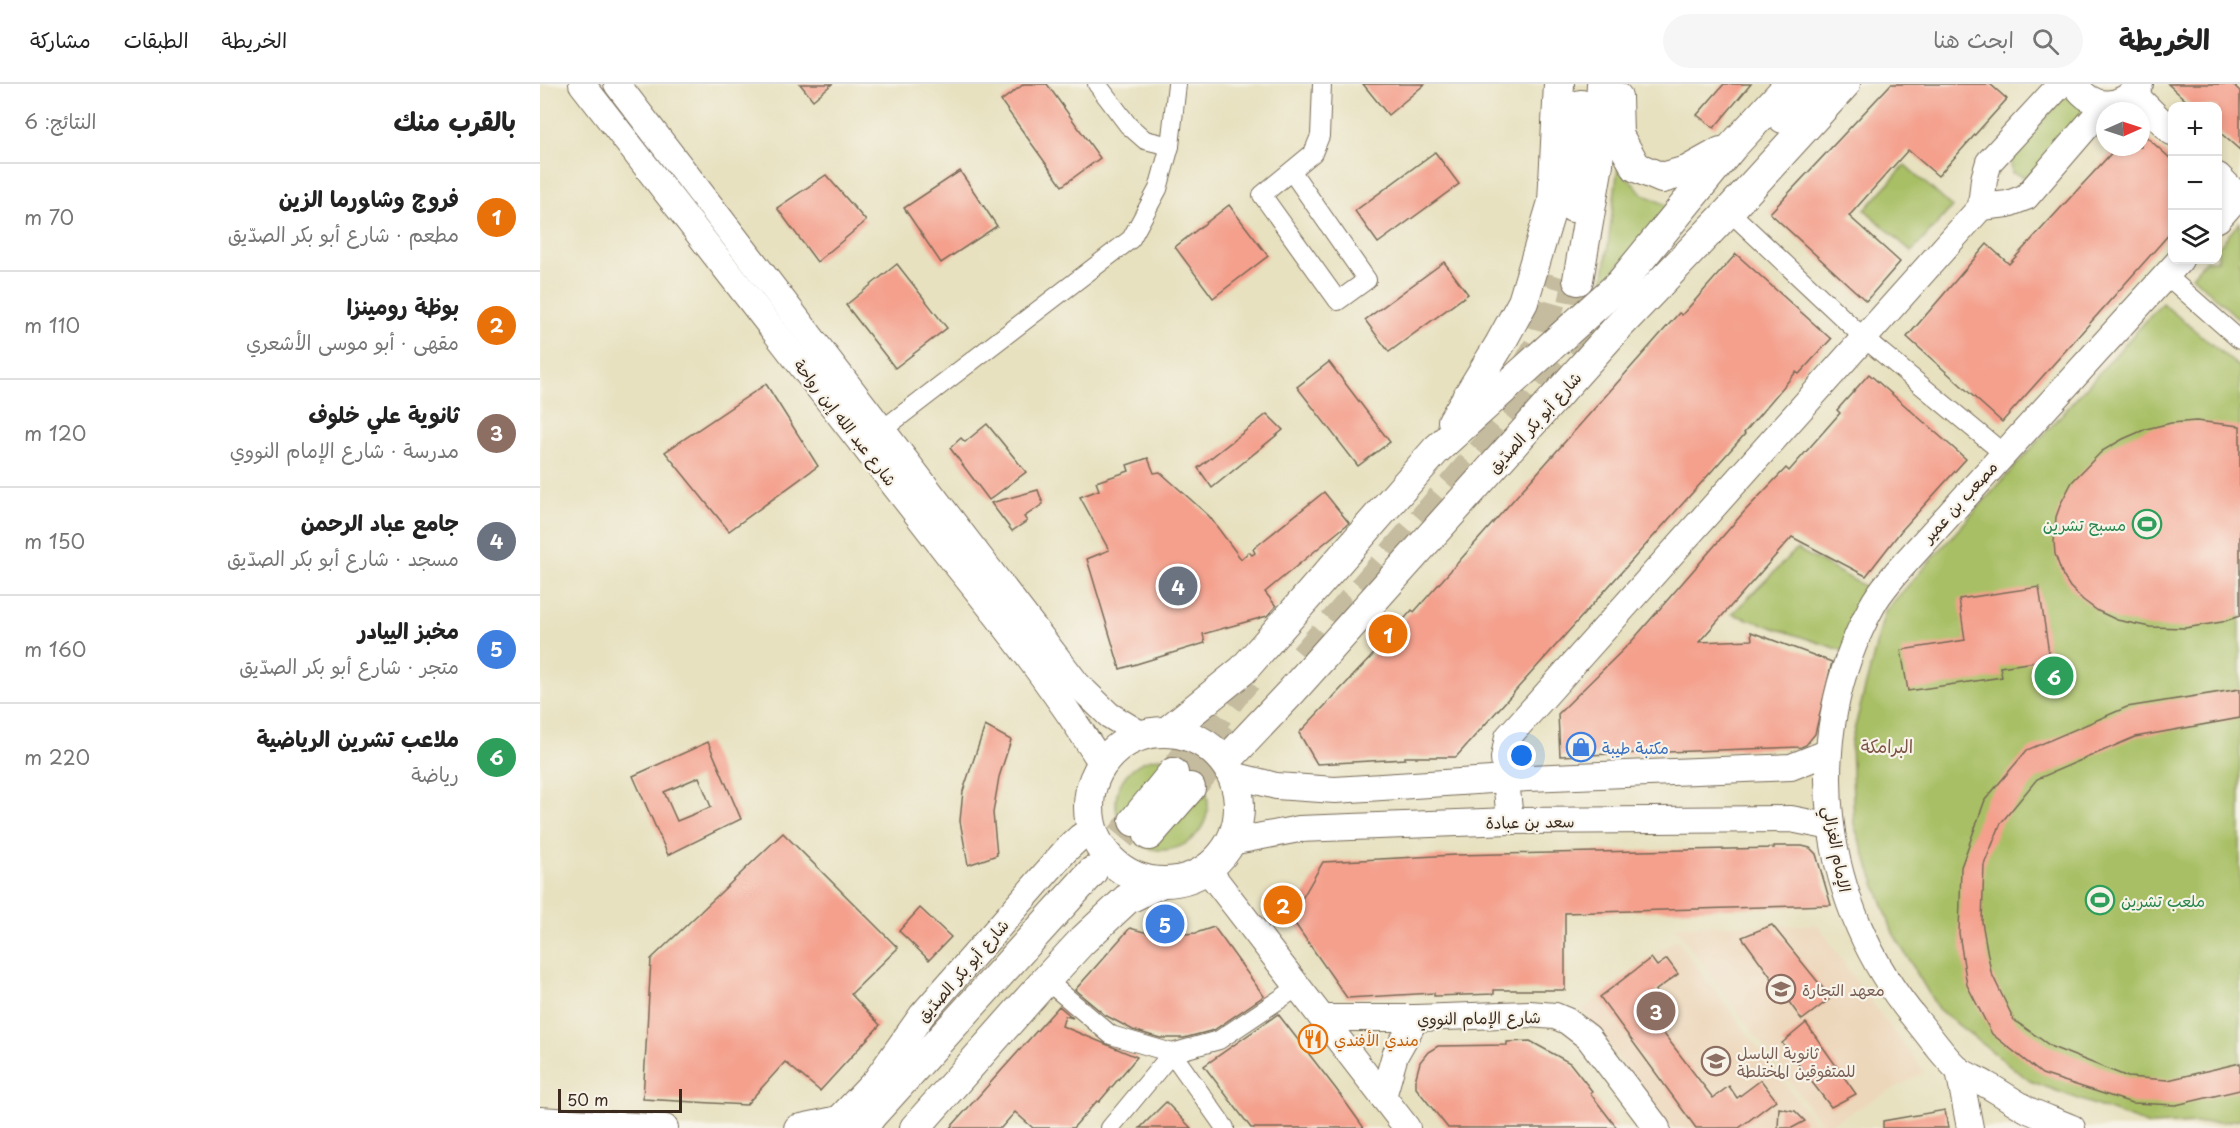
<!DOCTYPE html>
<html lang="ar">
<meta charset="utf-8">
<style>
body{margin:0;font-family:"Playpen Sans","Playpen Sans Arabic",sans-serif;background:#f6f6f6;color:#222;direction:rtl}
.controls{position:absolute;right:18px;top:18px;display:grid;overflow:hidden;border-radius:12px;box-shadow:0 3px 9px #0003}
.controls button{width:54px;height:54px;display:grid;place-items:center;padding:0;border:0;border-bottom:2px solid #e0e0e0;background:#fff;color:#222;font:30px sans-serif}
.compass{position:absolute;left:1556px;top:18px;width:54px;height:54px;border-radius:50%;background:#fff;box-shadow:0 3px 9px #0003;rotate:87deg}
.scale{position:absolute;left:18px;bottom:15px;width:124px;box-sizing:border-box;padding-left:6px;border:3px solid #3b2a1e;border-top:0;font-size:16px;line-height:21px;white-space:nowrap;color:#3b2a1e;-webkit-text-stroke:4px #f7f3e8;paint-order:stroke}
.you{position:absolute;left:982px;top:672px;width:21px;height:21px;margin:-15px;border:4px solid #fff;border-radius:50%;background:#1a73e8;box-shadow:0 0 0 9px #1a73e833}
.badge{display:grid;place-items:center;width:39px;height:39px;border-radius:50%;background:#1f6fb2;color:#fff;font-size:20px;font-weight:700}
.pin{position:absolute;translate:-50% -50%;border:3px solid #fff;box-shadow:0 2px 6px #0006}
.list{margin:0;padding:0;list-style:none}
h2{display:flex;justify-content:space-between;align-items:center;height:78px;margin:0;padding:0 24px;font-size:26px}
h2 small{font-size:20px;font-weight:400;color:#767676}
.list li{display:grid;grid-template-columns:39px 1fr auto;gap:18px;align-items:center;box-sizing:border-box;height:108px;padding:0 24px;border-top:2px solid #e0e0e0}
.list b{display:block;font-size:22px;white-space:nowrap}
.list p{margin:0;font-size:20px;white-space:nowrap;color:#767676}
.list em{font-size:20px;font-style:normal;color:#767676}
.icon{flex:none;width:33px;height:33px;fill:none;stroke:currentColor;stroke-width:2;stroke-linecap:round;stroke-linejoin:round}
.map{position:relative;flex:none;width:1700px;height:1044px;overflow:hidden;direction:ltr}
header{display:flex;align-items:center;gap:36px;box-sizing:border-box;height:84px;padding:0 30px;background:#fff;border-bottom:2px solid #e0e0e0}
header strong{font-size:28px}
nav{display:flex;gap:33px;margin-inline-start:auto;font-size:21px}
.search{width:420px;height:54px;background:#f6f6f6;display:flex;align-items:center;gap:15px;box-sizing:border-box;padding:0 21px;border-radius:33px;color:#767676;font-size:22px}
main{display:flex}
aside{flex:1;background:#fff}
.map>svg:first-child{display:block}
.built{fill:#edd7bb}
.green{fill:#a8bf65;stroke:#727442;stroke-width:1.5}
.building{fill:#f4a08d;fill-rule:evenodd}
.lines{fill:none;stroke-linecap:round;stroke-linejoin:round}
.primary-tunnel{stroke:#c5bca0;stroke-width:30;stroke-dasharray:30 15;stroke-linecap:butt}
.street-casing{stroke:#776a57;stroke-width:20}
.secondary-casing{stroke:#776a57;stroke-width:28}
.primary-casing{stroke:#776a57;stroke-width:32}
.street{stroke:#fff;stroke-width:18}
.secondary{stroke:#fff;stroke-width:26}
.primary{stroke:#fff;stroke-width:30}
.labels{text-anchor:middle;dominant-baseline:central;stroke-width:4.5;stroke-linejoin:round;paint-order:stroke}
.street-label{font-size:16px;fill:#3b2a1e;stroke:#f7f3e8}
.leisure-label{font-size:16px;fill:#27864d;stroke:#f7f3e8;text-anchor:end}
.shop-label{font-size:16px;fill:#366cbe;stroke:#f7f3e8;text-anchor:start}
.education-label{font-size:16px;fill:#785e54;stroke:#f7f3e8;text-anchor:start}
.food-label{font-size:16px;fill:#c56008;stroke:#f7f3e8;text-anchor:start}
.neighbourhood-label{font-size:18px;fill:#7c5345;stroke:#f7f3e8}
</style>
<header>
<strong>الخريطة</strong>
<div class="search"><svg class="icon" aria-label="search" viewBox="0 0 24 24"><circle cx="10" cy="10" r="6"/><path d="M15 15l6 6"/></svg>ابحث هنا</div>
<nav><a>الخريطة</a><a>الطبقات</a><a>مشاركة</a></nav>
</header>
<main>
<div class="map">
<svg width="1700" height="1044" viewBox="0 0 1700 1044">
<rect width="100%" height="100%" fill="#f7f3e8"/>
<filter id="ink" filterUnits="userSpaceOnUse"><feTurbulence type="fractalNoise" baseFrequency=".0167" numOctaves="2"/><feDisplacementMap in="SourceGraphic" scale="12" xChannelSelector="R" yChannelSelector="G"/><feConvolveMatrix kernelMatrix="1 2 1 2 8 2 1 2 1" color-interpolation-filters="sRGB"/></filter>
<filter id="wash" filterUnits="userSpaceOnUse"><feTurbulence type="fractalNoise" baseFrequency=".008" numOctaves="4" result="noise"/><feDisplacementMap in="SourceGraphic" scale="24" xChannelSelector="R" yChannelSelector="G"/><feGaussianBlur stdDeviation="1.35" result="paint"/><feColorMatrix in="noise" values="0 0 0 0 0 0 0 0 0 0 0 0 0 0 0 0 0 1.4 0 .05"/><feComposite in="paint" operator="in"/></filter>
<g filter="url(#wash)">
<rect width="100%" height="100%" fill="#e7e1c0"/>
<g class="built">
<polygon points="1278,841 1315,896 1384,988 1284,1043 1134,842"/>
<polygon points="1136,855 1191,928 1278,1044 1131,1044 1042,926"/>
</g>
<g class="green">
<polygon points="1530,6 1548,25 1491,91 1484,93 1472,89 1470,74"/>
<polygon points="1365,81 1412,123 1372,168 1325,126"/>
<polygon points="1078,83 1102,110 1129,122 1063,200"/>
<polygon points="1700,138 1700,236 1652,192 1666,176 1678,176 1678,163"/>
<polygon points="1622,219 1700,284 1700,1035 1683,1038 1609,1041 1490,997 1398,925 1353,849 1314,741 1311,658 1345,527"/>
<polygon points="1257,465 1328,504 1304,567 1192,530"/>
<circle cx="622" cy="720" r="46"/>
</g>
<g id="blocks">
<g class="building">
<polygon points="260,0 292,0 273,16"/>
<polygon points="484,0 507,0 560,74 522,102 461,17"/>
<polygon points="823,0 885,0 848,31"/>
<polygon points="1184,0 1211,0 1174,44 1157,31"/>
<polygon points="1351,0 1450,0 1467,15 1398,92 1368,66 1309,132 1360,178 1326,217 1230,129"/>
<polygon points="1628,0 1692,0 1700,7 1700,66 1677,46 1677,22 1652,22"/>
<polygon points="1601,48 1632,76 1632,147 1462,338 1367,253 1447,160 1469,180 1577,63 1601,63"/>
<polygon points="895,68 919,100 838,159 815,127"/>
<polygon points="420,87 457,142 401,179 364,124"/>
<polygon points="286,91 326,137 277,178 237,124"/>
<polygon points="689,121 728,172 673,214 635,163"/>
<polygon points="1196,170 1291,255 1259,290 1256,288 1204,349 1205,350 916,673 865,673 865,675 777,680 759,649 832,572 872,526 874,528 1139,229 1142,231"/>
<polygon points="904,178 928,210 849,268 825,236"/>
<polygon points="357,180 407,244 355,284 306,221"/>
<polygon points="789,278 850,358 818,382 757,303"/>
<polygon points="1329,290 1426,375 1361,447 1326,492 1252,453 1159,558 1212,556 1211,548 1292,578 1275,650 1266,661 1261,663 1020,672 1018,630 1091,558 1203,429 1246,384 1249,387 1300,329 1297,326"/>
<polygon points="226,300 278,382 189,447 125,368"/>
<polygon points="727,330 743,346 672,404 658,384"/>
<polygon points="1656,337 1700,342 1700,532 1682,538 1645,544 1610,543 1577,536 1558,527 1543,516 1530,503 1523,492 1515,470 1514,458 1516,433 1521,419 1532,398 1562,367 1583,355 1606,345 1631,339"/>
<polygon points="447,340 486,388 449,416 410,364 421,354 425,358"/>
<polygon points="608,374 614,389 620,388 669,432 701,475 709,468 712,471 715,469 713,465 784,408 809,439 725,508 736,522 727,532 663,550 665,559 580,585 547,475 569,466 540,413 559,406 556,398 589,387 587,381"/>
<polygon points="498,406 503,420 484,433 487,437 472,447 451,419"/>
<polygon points="1499,503 1510,576 1460,583 1462,593 1368,607 1361,566 1425,556 1419,515"/>
<polygon points="1700,605 1700,634 1595,653 1497,695 1461,739 1444,781 1442,838 1451,888 1474,936 1512,963 1588,993 1628,996 1700,979 1700,1006 1636,1021 1592,1019 1502,990 1452,950 1427,901 1419,849 1421,783 1445,716 1487,666 1587,623"/>
<polygon points="445,642 471,656 459,693 453,729 457,771 428,781 420,737 423,707"/>
<path d="M168,658L201,735L128,771L93,692ZM159,693L171,723L137,737L124,708Z"/>
<polygon points="243,749 358,864 311,910 340,941 280,1007 245,978 206,1021 103,1015 111,875"/>
<polygon points="1234,762 1262,762 1270,764 1276,770 1291,821 1025,829 1025,906 954,906 954,910 894,912 894,909 807,914 751,834 783,778 915,771 1234,764"/>
<polygon points="380,824 411,853 389,876 359,847"/>
<polygon points="1232,841 1291,914 1262,936 1202,853"/>
<polygon points="674,843 724,912 674,946 644,954 620,954 593,946 565,931 535,906 590,844 611,850 633,851 656,849"/>
<polygon points="1111,874 1117,882 1127,875 1138,890 1115,907 1126,922 1111,933 1173,1014 1189,1002 1197,1014 1221,996 1236,1016 1199,1044 1156,1044 1060,913"/>
<polygon points="519,922 533,934 525,932 522,942 597,973 559,1018 557,1017 533,1044 493,1044 475,1028 461,1044 410,1044"/>
<polygon points="738,930 796,1005 824,1044 711,1044 664,982"/>
<polygon points="1266,939 1316,1010 1291,1023 1242,959"/>
<polygon points="990,957 1030,979 1052,1007 1050,1009 1077,1044 908,1044 876,1004 876,993 880,978 888,968 898,962 967,961 967,958"/>
<polygon points="626,1018 651,1044 600,1044"/>
<polygon points="1239,1024 1255,1027 1265,1037 1252,1044 1238,1044"/>
<polygon points="1405,1026 1408,1044 1343,1044 1343,1037"/>
</g>
</g>
</g>
<g filter="url(#ink)">
<use href="#blocks" fill-opacity="0" stroke="#776a57" stroke-width="1.5"/>
<g class="lines">
<g class="primary-tunnel">
<polyline points="1024,263 1038,196"/>
<polyline points="984,288 998,263 1018,192"/>
<polyline points="764,573 1055,238"/>
<polyline points="633,689 698,605 715,586"/>
<polyline points="650,704 697,650"/>
<polyline points="552,788 594,737"/>
</g>
<g class="street-casing">
<g id="street">
<polyline points="557,0 588,41 605,56 630,62"/>
<polyline points="752,88 827,196 798,217 722,111 773,69 780,52 782,0"/>
<polyline points="1189,127 1324,254 1463,369"/>
<polyline points="1626,191 1700,256"/>
<polyline points="342,346 591,155 618,105 630,62 637,0"/>
<polyline points="506,896 571,951 632,969 679,956 758,903"/>
<polyline points="570,1044 632,969 685,1044"/>
</g>
</g>
<g class="secondary-casing">
<g id="secondary">
<path d="M42,0L414,478C467,543 518,609 562,680"/>
<polyline points="77,0 537,600 569,631 602,651"/>
<path d="M1535,0C1552,27 1582,25 1600,0"/>
<polyline points="1593,9 1632,48"/>
<polyline points="1678,92 1698,112"/>
<polyline points="1441,123 1468,120 1486,113 1566,20"/>
<polyline points="1678,135 1700,110"/>
<polyline points="693,691 736,702 795,706 967,695 1251,683 1289,668"/>
<polyline points="970,737 964,674 968,653 1441,123 1444,95 1449,78 1521,0"/>
<polyline points="691,758 759,745 970,737 1251,735 1291,743"/>
<polyline points="667,785 867,1044"/>
<polyline points="782,934 876,934 989,930 1015,932 1027,937 1048,953 1117,1044"/>
<polyline points="1419,986 1430,1044"/>
<polyline points="843,1013 855,971 876,934"/>
<polyline points="0,1036 125,1044"/>
<polyline points="257,1044 299,1035"/>
<polyline points="294,1044 299,1035 336,996 382,931 526,766 540,753 553,745"/>
<path d="M1532,1044C1518,1038 1504,1033 1490,1027C1475,1019 1462,1009 1447,1001C1439,996 1427,992 1419,986C1406,976 1389,951 1378,938C1280,822 1258,657 1332,522C1338,510 1348,499 1356,489L1640,176"/>
</g>
</g>
<g class="primary-casing">
<g id="primary">
<polyline points="1077,13 1078,51 1096,83 1122,94 1147,87 1181,68"/>
<polyline points="1243,34 1274,0"/>
<polyline points="1033,123 1041,21"/>
<polyline points="1038,196 1058,80 1062,0"/>
<polyline points="913,337 960,260 983,218 1013,118 1019,0"/>
<polyline points="628,647 703,586 896,366 1080,200 1192,63 1250,0"/>
<circle cx="624" cy="723" r="75"/>
<polyline points="685,678 752,607 1078,243 1189,127 1305,0"/>
<polyline points="594,737 633,689"/>
<polyline points="609,751 650,704"/>
<polyline points="323,1044 331,1032 552,788"/>
<polyline points="375,1044 506,896 541,858 587,815 622,798"/>
</g>
</g>
<use href="#street" class="street"/>
<use href="#secondary" class="secondary"/>
<use href="#primary" class="primary"/>
</g>
</g>
<defs>
<g id="stadium-ring" transform="scale(1.5)"><circle r="9.5" fill="#f7f3e8" stroke="#2e9e5b" stroke-width="1.5"/><path d="M0-5a6.5 5 0 1 0 0 10a6.5 5 0 1 0 0-10ZM-3.5-1.8h7v3.6h-7Z" fill="#2e9e5b"/></g>
<g id="shop-ring" transform="scale(1.5)"><circle r="9.5" fill="#f7f3e8" stroke="#3f7fe0" stroke-width="1.5"/><path d="M-5-2.5h2.3a2.7 3.5 0 0 1 5.4 0H5L5.5 6h-11ZM-1.5-2.5h3a1.5 2.3 0 0 0-3 0Z" fill="#3f7fe0"/></g>
<g id="university-ring" transform="scale(1.5)"><circle r="9.5" fill="#f7f3e8" stroke="#8d6e63" stroke-width="1.5"/><path d="M0-5L7-2L0 1L-7-2ZM-4 1L0 2.5L4 1V4Q0 6-4 4Z" fill="#8d6e63"/></g>
<g id="restaurant-ring" transform="scale(1.5)"><circle r="9.5" fill="#f7f3e8" stroke="#e8710a" stroke-width="1.5"/><path d="M-5-6h1v4h1v-4h1v4h1v-4h1v5L-1.5 .5V6h-2V.5L-5-1ZM5-6V6H3V1.5H1.5Q1.5-4 5-6Z" fill="#e8710a"/></g>
<g id="school-ring" transform="scale(1.5)"><circle r="9.5" fill="#f7f3e8" stroke="#8d6e63" stroke-width="1.5"/><path d="M0-5L7-2L0 1L-7-2ZM-4 1L0 2.5L4 1V4Q0 6-4 4Z" fill="#8d6e63"/></g>
</defs>
<g fill-rule="evenodd">
<use href="#stadium-ring" x="1607" y="440"/>
<use href="#shop-ring" x="1041" y="663"/>
<use href="#stadium-ring" x="1560" y="816"/>
<use href="#university-ring" x="1241" y="905"/>
<use href="#restaurant-ring" x="773" y="955"/>
<use href="#school-ring" x="1176" y="977"/>
</g>
<g class="labels">
<g class="street-label">
<text transform="translate(306 338) rotate(52)">شارع عبد الله إبن رواحة</text>
<text transform="translate(994 338) rotate(-48)">شارع أبو بكر الصدّيق</text>
<text transform="translate(1419 417) rotate(-48)">مصعب بن عمير</text>
<text transform="translate(990 737) rotate(-1)">سعد بن عبادة</text>
<text transform="translate(1298 765) rotate(79)">الإمام الغزالي</text>
<text transform="translate(422 886) rotate(-49)">شارع أبو بكر الصدّيق</text>
<text transform="translate(939 933) rotate(-1)">شارع الإمام النووي</text>
</g>
<g class="leisure-label">
<text x="1586" y="440">مسبح تشرين</text>
<text x="1581" y="816" text-anchor="start">ملعب تشرين</text>
</g>
<g class="shop-label">
<text x="1062" y="663">مكتبة طيبة</text>
</g>
<g class="education-label">
<text x="1262" y="905">معهد التجارة</text>
<text x="1197" y="968">ثانوية الباسل<tspan x="1197" dy="18">للمتفوقين المختلطة</tspan></text>
</g>
<g class="food-label">
<text x="794" y="955">مندي الأفندي</text>
</g>
<g class="neighbourhood-label">
<text x="1347" y="661">البرامكة</text>
</g>
</g>
</svg>
<div class="controls">
<button>+</button>
<button>−</button>
<button><svg class="icon" aria-label="layers" viewBox="0 0 24 24"><path d="M12 4l9 5-9 5-9-5zM3 14l9 5 9-5"/></svg></button>
</div>
<svg class="compass" viewBox="-18 -18 36 36"><path d="M0-13l5 13h-10z" fill="#e53935"/><path d="M0 13l5-13h-10z" fill="#767676"/></svg>
<div class="scale">50 m</div>
<div class="you"></div>
<div class="pin badge" style="left:848px;top:550px;background:#e8710a">1</div>
<div class="pin badge" style="left:743px;top:821px;background:#e8710a">2</div>
<div class="pin badge" style="left:1116px;top:927px;background:#8d6e63">3</div>
<div class="pin badge" style="left:638px;top:502px;background:#6b7280">4</div>
<div class="pin badge" style="left:625px;top:840px;background:#3f7fe0">5</div>
<div class="pin badge" style="left:1514px;top:592px;background:#2e9e5b">6</div>
</div>
<aside>
<h2>بالقرب منك<small>النتائج: 6</small></h2>
<ul class="list">
<li><span class="badge" style="background:#e8710a">1</span><div><b>فروج وشاورما الزين</b><p>مطعم · شارع أبو بكر الصدّيق</p></div><em>70 m</em></li>
<li><span class="badge" style="background:#e8710a">2</span><div><b>بوظة رومينزا</b><p>مقهى · أبو موسى الأشعري</p></div><em>110 m</em></li>
<li><span class="badge" style="background:#8d6e63">3</span><div><b>ثانوية علي خلوف</b><p>مدرسة · شارع الإمام النووي</p></div><em>120 m</em></li>
<li><span class="badge" style="background:#6b7280">4</span><div><b>جامع عباد الرحمن</b><p>مسجد · شارع أبو بكر الصدّيق</p></div><em>150 m</em></li>
<li><span class="badge" style="background:#3f7fe0">5</span><div><b>مخبز الييادر</b><p>متجر · شارع أبو بكر الصدّيق</p></div><em>160 m</em></li>
<li><span class="badge" style="background:#2e9e5b">6</span><div><b>ملاعب تشرين الرياضية</b><p>رياضة</p></div><em>220 m</em></li>
</ul>
</aside>
</main>
